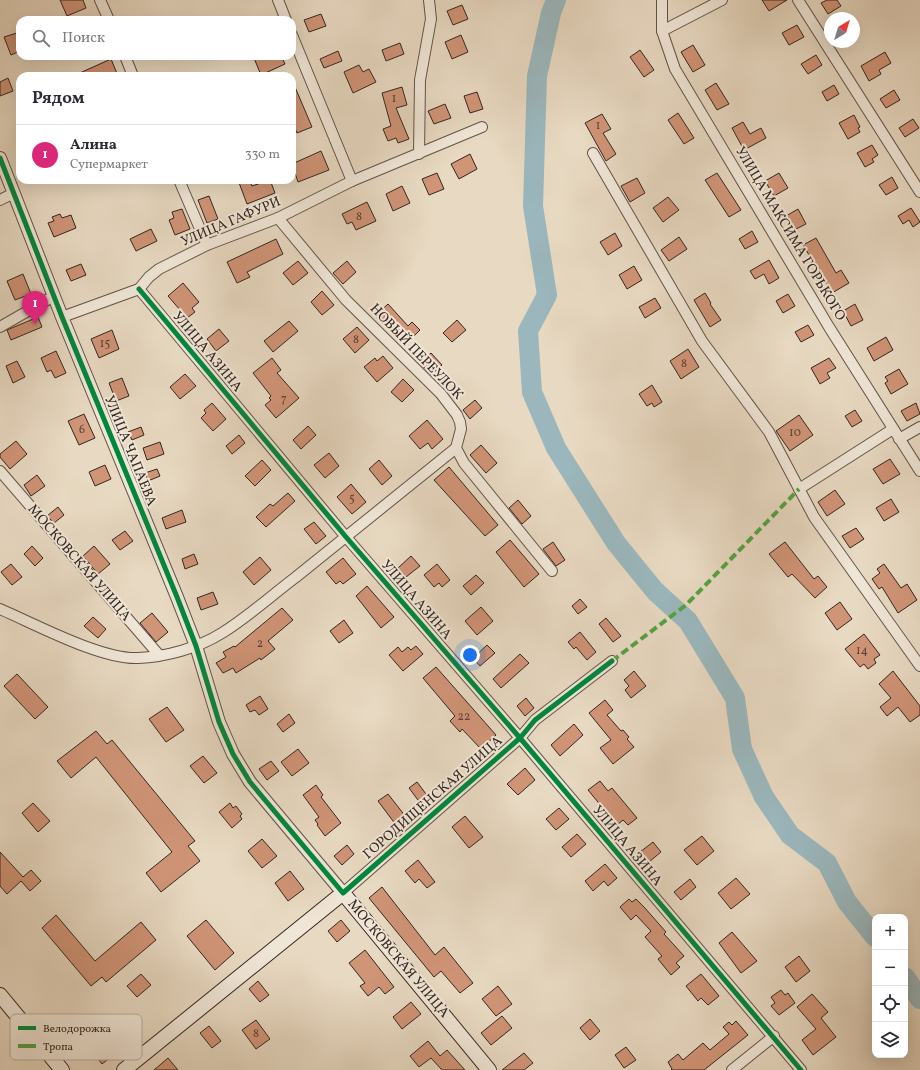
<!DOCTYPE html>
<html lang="ru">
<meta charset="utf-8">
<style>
body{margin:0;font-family:Vollkorn,serif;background:#f7f7f7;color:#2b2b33}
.controls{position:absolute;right:12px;bottom:12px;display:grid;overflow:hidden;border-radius:8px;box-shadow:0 4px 16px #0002}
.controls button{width:36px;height:36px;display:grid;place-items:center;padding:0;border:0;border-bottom:1px solid #e1e1e2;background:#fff;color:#2b2b33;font:20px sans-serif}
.compass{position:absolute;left:824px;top:12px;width:36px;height:36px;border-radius:50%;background:#fff;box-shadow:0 4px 16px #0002;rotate:38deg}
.you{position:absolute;left:470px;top:655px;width:14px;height:14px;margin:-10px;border:3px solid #fff;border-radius:50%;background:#1a73e8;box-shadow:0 0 0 6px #1a73e833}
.badge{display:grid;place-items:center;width:26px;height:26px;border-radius:50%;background:#db2777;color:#fff;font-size:13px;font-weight:700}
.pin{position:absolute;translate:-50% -33px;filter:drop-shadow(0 1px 2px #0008)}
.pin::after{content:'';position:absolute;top:21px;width:14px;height:12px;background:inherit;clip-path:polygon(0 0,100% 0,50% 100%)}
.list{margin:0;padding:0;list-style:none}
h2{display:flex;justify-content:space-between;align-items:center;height:52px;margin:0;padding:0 16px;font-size:17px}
h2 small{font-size:13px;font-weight:400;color:#7c7c81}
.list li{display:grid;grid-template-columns:26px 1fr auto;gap:12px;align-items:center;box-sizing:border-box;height:60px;padding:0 16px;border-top:1px solid #e1e1e2}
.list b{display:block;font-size:15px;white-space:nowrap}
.list p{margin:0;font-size:13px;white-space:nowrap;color:#7c7c81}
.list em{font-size:13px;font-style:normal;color:#7c7c81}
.icon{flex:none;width:22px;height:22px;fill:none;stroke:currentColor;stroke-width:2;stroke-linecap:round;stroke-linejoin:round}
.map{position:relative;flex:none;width:920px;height:1070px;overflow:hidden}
.search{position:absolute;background:#fff;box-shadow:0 4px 16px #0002;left:16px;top:16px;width:280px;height:44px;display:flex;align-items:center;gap:10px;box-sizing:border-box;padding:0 14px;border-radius:12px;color:#7c7c81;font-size:15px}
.panel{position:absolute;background:#fff;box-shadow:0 4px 16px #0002;left:16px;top:72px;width:280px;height:112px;border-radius:12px}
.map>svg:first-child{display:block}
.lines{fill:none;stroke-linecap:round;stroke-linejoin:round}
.river{stroke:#9bb7bd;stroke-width:20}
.building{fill:#d09477;stroke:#342620}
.minor-casing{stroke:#615348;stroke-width:12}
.tertiary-casing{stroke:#615348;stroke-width:14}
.secondary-casing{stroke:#342620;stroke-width:16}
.minor{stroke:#f0e6d7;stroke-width:10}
.tertiary{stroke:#f0e6d7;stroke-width:12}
.secondary{stroke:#f0e6d7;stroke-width:14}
.quiet{stroke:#53a341;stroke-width:4;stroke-dasharray:8 4;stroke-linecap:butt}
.cycleway-casing{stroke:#f0e6d7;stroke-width:8}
.cycleway{stroke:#00873e;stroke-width:5}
.labels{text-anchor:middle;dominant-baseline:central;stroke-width:4;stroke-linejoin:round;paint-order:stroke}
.number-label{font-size:12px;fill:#5b4236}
.street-label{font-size:14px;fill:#342620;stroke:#f0e6d7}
.key{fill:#f0e6d7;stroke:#b8aca0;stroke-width:1}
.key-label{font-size:11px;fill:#342620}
</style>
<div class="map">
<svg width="920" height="1070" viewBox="0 0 920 1070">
<rect width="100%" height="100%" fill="#e8d9c2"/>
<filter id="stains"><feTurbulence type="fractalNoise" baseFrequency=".005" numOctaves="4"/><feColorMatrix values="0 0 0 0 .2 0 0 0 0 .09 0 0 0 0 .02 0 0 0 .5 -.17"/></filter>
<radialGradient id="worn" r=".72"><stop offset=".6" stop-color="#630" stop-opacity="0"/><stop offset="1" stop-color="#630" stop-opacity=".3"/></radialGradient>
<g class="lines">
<g class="river">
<polyline points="556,0 551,13 537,76 533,206 547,295 528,331 532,392 556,448 616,543 655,591 688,621 735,698 742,749 764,797 790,835 827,863 847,902 875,937"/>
<polyline points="905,977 920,999"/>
</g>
</g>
<g class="building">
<polygon points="60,0 83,0 86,8 67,16"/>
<polygon points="762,0 787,0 769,11"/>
<polygon points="827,0 837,0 841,6 828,14 821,3"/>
<polygon points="462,5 468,19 453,25 447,11"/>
<polygon points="321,14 326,26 309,32 304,20"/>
<polygon points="797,25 804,37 789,45 782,33"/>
<polygon points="20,32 20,51 11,55 4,37"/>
<polygon points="461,35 468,52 452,59 445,42"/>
<polygon points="400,43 404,54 386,61 382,50"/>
<polygon points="693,45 705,65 693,72 681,52"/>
<polygon points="640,50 654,70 644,77 630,57"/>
<polygon points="338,51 342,61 324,68 320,59"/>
<polygon points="885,52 891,63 879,70 881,74 869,81 861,66"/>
<polygon points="816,55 822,65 808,74 801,64"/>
<polygon points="259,56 281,56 285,64 261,75 254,58"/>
<polygon points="111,59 118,76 73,76"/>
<polygon points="359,65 363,72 369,69 376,82 353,93 344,72"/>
<polygon points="8,78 13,91 0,96 0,82"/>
<polygon points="292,80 312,127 297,133 292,121"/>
<polygon points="716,83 729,104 717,110 705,90"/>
<polygon points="834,85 839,94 827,101 822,92"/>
<polygon points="402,87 407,105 396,108 409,139 398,143 396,138 388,141 383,129 391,126 382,93"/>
<polygon points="894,90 900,100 886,108 880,99"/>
<polygon points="477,92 483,109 470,113 464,96"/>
<polygon points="445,104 451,118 434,124 428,111"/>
<polygon points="678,113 694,138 684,144 668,120"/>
<polygon points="602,114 611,129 603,133 616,154 606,161 585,123"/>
<polygon points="854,115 860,127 858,128 860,132 848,139 839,123"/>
<polygon points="913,119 919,128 905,137 899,128"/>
<polygon points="743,122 750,134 761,128 766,138 744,150 732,128"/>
<polygon points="872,145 878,155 872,159 874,162 865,167 857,153"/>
<polygon points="321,151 329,170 298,182 292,164"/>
<polygon points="470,154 477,169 459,179 451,164"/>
<polygon points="437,173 444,189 429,195 422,179"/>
<polygon points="717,173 741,210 729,217 705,180"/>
<polygon points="779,173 788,188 774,196 765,181"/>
<polygon points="892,177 898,188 886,195 879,185"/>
<polygon points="637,178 645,193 630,202 621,186"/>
<polygon points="238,180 249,180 252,186 270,180 275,193 247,204"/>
<polygon points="402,186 410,203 393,211 386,194"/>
<polygon points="209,196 218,219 207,223 198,200"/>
<polygon points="668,197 679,210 663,222 653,208"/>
<polygon points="367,202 376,221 356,230 352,222 347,224 342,214"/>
<polygon points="911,208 920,222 913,227 909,220 903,224 898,216"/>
<polygon points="182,209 190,229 175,235 169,220 174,218 172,212"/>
<polygon points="798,209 806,224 794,230 786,216"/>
<polygon points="60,214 62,218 71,215 76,228 54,237 48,223 54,221 52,217"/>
<polygon points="151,229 157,241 136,251 130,239"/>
<polygon points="752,231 758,242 745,249 739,239"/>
<polygon points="615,233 622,246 608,255 600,242"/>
<polygon points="679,237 687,249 669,261 661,250"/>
<polygon points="816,238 836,273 841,270 849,283 832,293 803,245"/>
<polygon points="276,239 283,254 247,272 250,277 237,283 227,262"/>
<polygon points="769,260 779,278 769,284 764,274 755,279 750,271"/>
<polygon points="298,261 308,273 293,285 283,273"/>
<polygon points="347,261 356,272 343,284 333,273"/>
<polygon points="81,264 86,275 71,281 66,270"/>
<polygon points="634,266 642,280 627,289 619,275"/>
<polygon points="23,274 31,294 15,300 7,281"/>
<polygon points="183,283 199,302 192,308 195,312 187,318 168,296"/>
<polygon points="322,291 334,305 322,315 311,302"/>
<polygon points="705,293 711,303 710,304 721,320 710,327 694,300"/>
<polygon points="788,294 795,306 783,313 776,301"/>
<polygon points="655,298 661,308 645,318 639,307"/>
<polygon points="388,304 408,326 412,322 420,330 406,344 387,325 385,326 375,316"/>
<polygon points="855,304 863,320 851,326 843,311"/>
<polygon points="38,317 42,327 11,340 7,330"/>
<polygon points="457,320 466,330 452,342 443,333"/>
<polygon points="289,321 298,331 273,352 264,341"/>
<polygon points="808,325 814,335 801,342 795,332"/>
<polygon points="357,327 369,340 355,353 343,339"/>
<polygon points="219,329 229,341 216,351 207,339"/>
<polygon points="112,330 119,349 99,358 91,339"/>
<polygon points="886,337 893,350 874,361 867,348"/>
<polygon points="688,349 699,367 681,379 670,361"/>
<polygon points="56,351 66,373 55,378 51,370 47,372 41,358"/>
<polygon points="431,353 442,365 431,375 420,363"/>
<polygon points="383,356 393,368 377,382 364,367 375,358 377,361"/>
<polygon points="272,358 281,370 277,373 299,398 276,418 265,405 271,400 269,398 271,396 253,373"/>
<polygon points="829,358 836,368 827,373 830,378 820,384 811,368"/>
<polygon points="17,361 25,377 13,383 6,366"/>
<polygon points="899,369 908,384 891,394 885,383 888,381 885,377"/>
<polygon points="185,374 196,386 180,399 170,387"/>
<polygon points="122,378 129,396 116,401 109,383"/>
<polygon points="403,379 414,390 402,402 391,392"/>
<polygon points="652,385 662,402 654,407 652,403 647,406 639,394"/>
<polygon points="475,400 482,408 470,419 463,410"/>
<polygon points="212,403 226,419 213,431 201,418 206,413 204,410"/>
<polygon points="916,403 920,414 907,421 901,411"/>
<polygon points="855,410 862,421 852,427 845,416"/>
<polygon points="84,414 95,438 79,445 68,421"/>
<polygon points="799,415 813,435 790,451 776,431"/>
<polygon points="427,420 443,439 432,449 428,443 420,449 409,436"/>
<polygon points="308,426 316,435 301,449 293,440"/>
<polygon points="141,427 144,435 132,440 128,432"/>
<polygon points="239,435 245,443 232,454 226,446"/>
<polygon points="16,441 27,454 10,469 0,457 0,454"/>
<polygon points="160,442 164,454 147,460 143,448"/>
<polygon points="481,445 497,463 486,473 470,455"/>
<polygon points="329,453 339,466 325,478 314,465"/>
<polygon points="890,459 900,474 883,484 873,469"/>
<polygon points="262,460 271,470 255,486 245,476"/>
<polygon points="379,460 392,476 382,485 369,469"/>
<polygon points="105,465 111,479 95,486 89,472"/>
<polygon points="449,467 498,525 485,536 434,480"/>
<polygon points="157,469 160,476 148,481 145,473"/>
<polygon points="37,475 45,486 31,496 24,485"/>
<polygon points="351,484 366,502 352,514 337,497"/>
<polygon points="835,490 845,504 827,516 818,502"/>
<polygon points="288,493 295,501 266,527 256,517 270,504 273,506"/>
<polygon points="891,499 899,512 884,521 876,508"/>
<polygon points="518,500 531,516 522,524 509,508"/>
<polygon points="58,507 64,515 54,523 47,516"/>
<polygon points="182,510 186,522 166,529 162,518"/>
<polygon points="314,522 326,536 316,544 304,529"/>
<polygon points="856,528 864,539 850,548 842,536"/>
<polygon points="125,531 133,541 120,550 112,540"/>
<polygon points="510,540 539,574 524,587 496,552"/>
<polygon points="553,542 565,560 556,566 543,549"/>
<polygon points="785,542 814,579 818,576 827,587 815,598 792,574 788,577 769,554"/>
<polygon points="32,546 43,558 35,566 24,554"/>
<polygon points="94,546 110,564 98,574 83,556"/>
<polygon points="194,554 198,564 185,569 182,559"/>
<polygon points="411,556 420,566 406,577 398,568"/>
<polygon points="260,557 271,570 254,585 243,572"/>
<polygon points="343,558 356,574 343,584 340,581 336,584 326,572"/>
<polygon points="11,564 22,577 12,585 1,572"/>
<polygon points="437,564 450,580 442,587 439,583 434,587 424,575"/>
<polygon points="884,564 901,588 907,584 917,600 898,613 882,587 879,589 872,579 880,573 877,569"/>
<polygon points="476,575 484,583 471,595 463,586"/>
<polygon points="367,586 394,617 381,628 356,596"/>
<polygon points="213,592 218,604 201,610 197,598"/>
<polygon points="580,599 587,607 578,614 572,606"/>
<polygon points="840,602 852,619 837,630 825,613"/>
<polygon points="481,607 493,621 477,635 465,621"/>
<polygon points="282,608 293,620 268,641 275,649 261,660 260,658 236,673 233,668 223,673 216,663 226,657 223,652 234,646 235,647"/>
<polygon points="152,613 168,632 156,642 140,623"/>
<polygon points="93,617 106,629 98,638 84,626"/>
<polygon points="606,618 621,636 613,642 599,624"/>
<polygon points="344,620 353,633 339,643 330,631"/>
<polygon points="580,632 596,652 587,660 576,647 574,649 568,642"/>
<polygon points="864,634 880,655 874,659 876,663 868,669 864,664 860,667 845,649"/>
<polygon points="487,645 495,653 480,666 473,658"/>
<polygon points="416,646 423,654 403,671 389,655 398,647 402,652 408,647 411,650"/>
<polygon points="520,654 529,663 501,688 493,679"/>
<polygon points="436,667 496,735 481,749 462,729 460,732 450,721 455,716 423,678"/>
<polygon points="634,671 646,686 631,698 625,690 629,686 624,680"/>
<polygon points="893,671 920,706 920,715 910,722 898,707 887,716 880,707 891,698 879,684"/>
<polygon points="17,674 48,707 35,719 4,686"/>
<polygon points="260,696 268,709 259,715 255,710 250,712 246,705"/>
<polygon points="526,698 534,708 525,716 517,706"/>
<polygon points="605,700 613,710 607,715 621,731 623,730 629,737 627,739 634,747 613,764 600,748 611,740 589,713"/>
<polygon points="167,707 184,730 166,742 149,719"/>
<polygon points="289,714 295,723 283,732 277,724"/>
<polygon points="574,724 583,735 560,756 551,745"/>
<polygon points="96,731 107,744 112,740 195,841 188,846 200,861 161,892 146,873 172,852 96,757 71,778 57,761"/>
<polygon points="298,749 309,763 292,776 281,762"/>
<polygon points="203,756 217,773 204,783 190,766"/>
<polygon points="271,761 279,771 267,780 259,769"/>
<polygon points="525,768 535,780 518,795 507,784"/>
<polygon points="600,781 608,791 612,788 637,818 628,825 623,820 617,825 588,790"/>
<polygon points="417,782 429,798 421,804 409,788"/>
<polygon points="316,785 323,795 321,797 341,823 325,836 317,825 318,824 315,820 319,817 303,795"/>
<polygon points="388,794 406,817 396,825 378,801"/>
<polygon points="33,803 50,821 38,832 22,813"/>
<polygon points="230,803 233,808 236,806 242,814 240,816 242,819 232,828 219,812"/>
<polygon points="559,808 569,819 556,830 546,819"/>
<polygon points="465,816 483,837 469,848 452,827"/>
<polygon points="577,834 586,844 571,857 562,847"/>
<polygon points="702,836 714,851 697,865 684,850"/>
<polygon points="262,839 277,856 262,868 248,851"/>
<polygon points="653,842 661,852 649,862 640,852"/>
<polygon points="347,845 354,854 342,865 334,856"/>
<polygon points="0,852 23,877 31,870 41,881 30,891 21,881 7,894 0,886"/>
<polygon points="418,860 435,882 427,888 419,879 415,883 405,871"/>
<polygon points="605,864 617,878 608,886 604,881 593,891 585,881"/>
<polygon points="290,871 304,889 288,901 275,883"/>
<polygon points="736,878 750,894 731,909 718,893"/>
<polygon points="690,879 696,887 681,900 674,892"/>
<polygon points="382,887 435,955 444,947 473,983 460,993 441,971 434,977 369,898"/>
<polygon points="629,899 632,902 636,899 644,907 666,932 664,934 684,956 676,963 680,967 671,975 658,959 662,956 645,937 651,931 636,915 631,920 620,907"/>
<polygon points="56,915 95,961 141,922 156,940 106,982 102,977 91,986 42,928"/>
<polygon points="206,920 234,953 215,970 187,936"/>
<polygon points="341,920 350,931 337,942 328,931"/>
<polygon points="732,932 757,961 741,973 719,943"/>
<polygon points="365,950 394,987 385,994 379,987 368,996 360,986 365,983 349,963"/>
<polygon points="799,956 810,971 796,982 785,967"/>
<polygon points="141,974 151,985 137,997 127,986"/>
<polygon points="701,974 719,996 708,1005 701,998 698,1001 686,986"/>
<polygon points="258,981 269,995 260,1002 249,989"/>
<polygon points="498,986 512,1004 496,1016 482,999"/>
<polygon points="781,990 785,995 788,993 795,1003 779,1015 771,1006 775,1003 771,997"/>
<polygon points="812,994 828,1012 821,1018 836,1037 813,1055 802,1040 816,1029 797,1007"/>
<polygon points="411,1002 421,1014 402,1029 393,1017"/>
<polygon points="502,1016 512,1028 491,1045 481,1033"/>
<polygon points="590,1019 600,1031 590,1040 580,1028"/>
<polygon points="256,1020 270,1039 256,1049 242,1030"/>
<polygon points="736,1021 748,1035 704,1070 671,1070 672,1069 668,1062 678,1054 683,1060 703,1043 710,1050 729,1034 723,1027 729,1022 732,1025"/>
<polygon points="99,1022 121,1049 102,1064 80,1037"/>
<polygon points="209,1026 221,1041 212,1048 200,1033"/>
<polygon points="428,1041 440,1056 447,1050 465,1070 442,1070 431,1058 419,1067 410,1056"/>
<polygon points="626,1047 636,1060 624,1068 615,1055"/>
<polygon points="524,1053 533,1063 524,1070 502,1070"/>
<polygon points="168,1058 178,1070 154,1070"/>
</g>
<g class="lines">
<g class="minor-casing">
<g id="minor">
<polyline points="100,0 109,20"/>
<polyline points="278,0 286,20"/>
<polyline points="662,0 662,31 675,69 829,327 920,471"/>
<polyline points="798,0 920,192"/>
<polyline points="662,31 722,0"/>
<polyline points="292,35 352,181"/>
<polyline points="125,56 133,76"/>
<polyline points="593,153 702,341 769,432 814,517 920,666"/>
<polyline points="419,154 420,80 431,19 429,0"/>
<polyline points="179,180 207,245"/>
<polyline points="0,200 14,193"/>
<polyline points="278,218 346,300 441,394 457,415 460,422 461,429 456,448 464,463 552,571"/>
<polyline points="139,289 346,537 520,738 801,1070"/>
<polyline points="62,317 139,289 149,277 159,269 207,245 278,218 352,181 482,127"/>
<polyline points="0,327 54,296"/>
<polyline points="899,439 920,427"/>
<polyline points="0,471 159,655"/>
<polyline points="799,489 893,429"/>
<path d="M0,609C35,624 102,660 138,658C166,657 198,648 222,633C248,617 272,595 296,577C350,534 403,491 456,448"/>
<polyline points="343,893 520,738 535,720 612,661"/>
<polyline points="732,1070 774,1036"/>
</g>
</g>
<g class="tertiary-casing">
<polyline id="tertiary" points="0,158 62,317 177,597 196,646 219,722 233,754 250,782 343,893"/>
</g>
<g class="secondary-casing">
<g id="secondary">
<polyline points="0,995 62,1070"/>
<polyline points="124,1070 343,893 489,1070"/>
</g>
</g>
<use href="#minor" class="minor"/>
<use href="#tertiary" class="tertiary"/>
<use href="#secondary" class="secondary"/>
<polyline class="quiet" points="612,661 686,605 799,489"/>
<g class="cycleway-casing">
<g id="cycleway">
<polyline points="0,158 62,317 177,597 196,646 219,722 233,754 250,782 343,893 520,738 535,720 612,661"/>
<polyline points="139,289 346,537 520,738 801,1070"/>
</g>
</g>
<use href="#cycleway" class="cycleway"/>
</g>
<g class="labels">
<g class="number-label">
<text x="394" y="99">1</text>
<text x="598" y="126">1</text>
<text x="359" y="217">8</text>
<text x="356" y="340">8</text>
<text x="105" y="344">15</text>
<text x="684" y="364">8</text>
<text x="284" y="399">7</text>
<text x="82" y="430">6</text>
<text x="795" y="433">10</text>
<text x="352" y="499">5</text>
<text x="260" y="644">2</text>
<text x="862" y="651">14</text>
<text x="464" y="717">22</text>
<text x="256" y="1034">8</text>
</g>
<g class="street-label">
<text transform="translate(231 222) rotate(-23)">УЛИЦА ГАФУРИ</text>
<text transform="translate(790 234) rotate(59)">УЛИЦА МАКСИМА ГОРЬКОГО</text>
<text transform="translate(207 352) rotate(50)">УЛИЦА АЗИНА</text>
<text transform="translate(416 352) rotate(46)">НОВЫЙ ПЕРЕУЛОК</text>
<text transform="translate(130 451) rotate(68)">УЛИЦА ЧАПАЕВА</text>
<text transform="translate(79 563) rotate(49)">МОСКОВСКАЯ УЛИЦА</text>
<text transform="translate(416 600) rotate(49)">УЛИЦА АЗИНА</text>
<text transform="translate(433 798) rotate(-41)">ГОРОДИЩЕНСКАЯ УЛИЦА</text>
<text transform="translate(627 846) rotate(50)">УЛИЦА АЗИНА</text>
<text transform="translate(398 959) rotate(50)">МОСКОВСКАЯ УЛИЦА</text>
</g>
</g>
<rect x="10" y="1014" width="132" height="46" rx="6" class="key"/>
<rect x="18" y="1026" width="18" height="4" fill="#00873e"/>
<rect x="18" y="1044" width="18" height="4" fill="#53a341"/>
<g class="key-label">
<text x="43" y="1032">Велодорожка</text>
<text x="43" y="1050">Тропа</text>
</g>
<rect width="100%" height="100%" filter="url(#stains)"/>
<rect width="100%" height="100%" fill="url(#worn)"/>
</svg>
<div class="controls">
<button>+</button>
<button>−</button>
<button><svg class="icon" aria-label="locate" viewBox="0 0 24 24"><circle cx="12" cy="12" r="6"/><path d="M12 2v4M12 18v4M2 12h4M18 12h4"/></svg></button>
<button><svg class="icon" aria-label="layers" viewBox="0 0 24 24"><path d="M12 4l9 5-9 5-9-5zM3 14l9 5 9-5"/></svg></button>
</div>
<svg class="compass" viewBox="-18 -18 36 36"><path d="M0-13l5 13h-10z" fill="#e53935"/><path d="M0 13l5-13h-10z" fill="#7c7c81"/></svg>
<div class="you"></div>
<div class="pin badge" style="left:35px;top:324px">1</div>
<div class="search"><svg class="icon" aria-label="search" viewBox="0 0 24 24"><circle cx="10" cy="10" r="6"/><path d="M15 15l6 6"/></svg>Поиск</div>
<section class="panel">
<h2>Рядом<small></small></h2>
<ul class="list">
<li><span class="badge">1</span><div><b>Алина</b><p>Супермаркет</p></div><em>330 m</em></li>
</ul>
</section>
</div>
